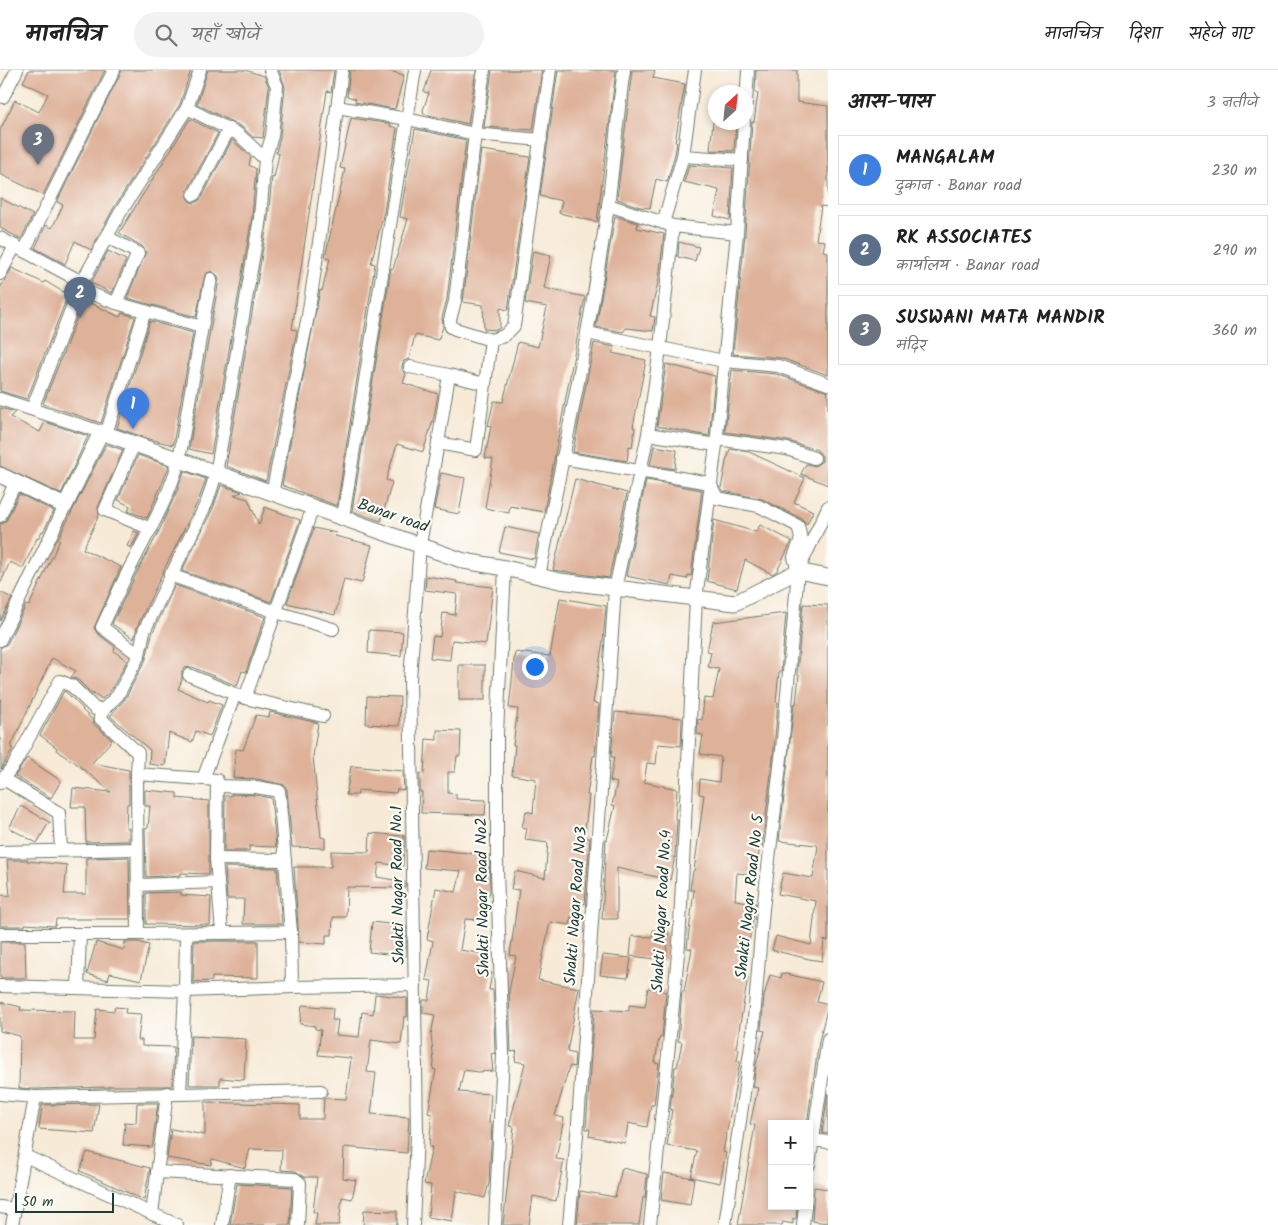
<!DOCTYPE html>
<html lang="hi">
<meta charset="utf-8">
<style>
body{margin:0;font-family:Kalam,"Playpen Sans Deva",sans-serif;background:#f2f2f2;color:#202124}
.controls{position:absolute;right:15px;bottom:15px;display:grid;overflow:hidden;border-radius:0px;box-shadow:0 2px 8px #0003}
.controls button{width:45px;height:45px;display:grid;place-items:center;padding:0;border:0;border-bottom:1px solid #e0e0e0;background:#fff;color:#202124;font:25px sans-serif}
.compass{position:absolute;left:708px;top:15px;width:45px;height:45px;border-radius:50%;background:#fff;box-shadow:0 2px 8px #0003;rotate:27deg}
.scale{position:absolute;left:15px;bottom:12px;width:99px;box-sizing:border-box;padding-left:5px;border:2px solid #1f3d34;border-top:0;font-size:14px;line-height:18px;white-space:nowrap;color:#1f3d34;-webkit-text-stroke:4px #fdfcf7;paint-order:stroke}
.you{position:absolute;left:534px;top:596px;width:18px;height:18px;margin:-12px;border:4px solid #fff;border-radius:50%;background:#1a73e8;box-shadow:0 0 0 8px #1a73e833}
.badge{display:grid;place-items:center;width:32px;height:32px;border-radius:50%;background:#c8321e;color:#fff;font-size:16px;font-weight:700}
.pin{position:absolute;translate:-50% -41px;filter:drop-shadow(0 1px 2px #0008)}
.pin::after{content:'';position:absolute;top:26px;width:18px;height:15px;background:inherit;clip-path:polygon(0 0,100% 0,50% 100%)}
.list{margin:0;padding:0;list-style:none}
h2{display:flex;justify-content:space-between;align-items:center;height:65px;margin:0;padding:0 20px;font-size:21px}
h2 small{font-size:16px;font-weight:400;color:#757577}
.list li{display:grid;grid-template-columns:32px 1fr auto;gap:15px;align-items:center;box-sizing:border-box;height:70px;margin:0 10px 10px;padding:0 10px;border:1px solid #e0e0e0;border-radius:0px}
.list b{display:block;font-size:19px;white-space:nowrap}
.list p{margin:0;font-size:16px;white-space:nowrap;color:#757577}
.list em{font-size:16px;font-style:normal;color:#757577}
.icon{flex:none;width:28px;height:28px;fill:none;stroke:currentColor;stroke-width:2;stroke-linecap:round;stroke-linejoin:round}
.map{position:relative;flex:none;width:828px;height:1155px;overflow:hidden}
header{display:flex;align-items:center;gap:30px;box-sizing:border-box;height:70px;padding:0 25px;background:#fff;border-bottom:1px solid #e0e0e0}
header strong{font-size:24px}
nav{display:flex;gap:28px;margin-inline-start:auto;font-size:18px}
.search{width:350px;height:45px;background:#f2f2f2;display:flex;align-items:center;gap:12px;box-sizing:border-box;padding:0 18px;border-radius:28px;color:#757577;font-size:19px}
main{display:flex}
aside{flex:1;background:#fff}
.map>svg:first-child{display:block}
.building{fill:#deb199}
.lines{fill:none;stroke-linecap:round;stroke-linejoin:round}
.minor-casing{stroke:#6b7a6d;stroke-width:14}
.tertiary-casing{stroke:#6b7a6d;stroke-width:17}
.minor{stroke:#fff;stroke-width:12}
.tertiary{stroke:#fff;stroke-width:15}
.labels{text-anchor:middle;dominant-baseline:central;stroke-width:4.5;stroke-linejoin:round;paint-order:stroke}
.street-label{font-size:16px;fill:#1f3d34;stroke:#fdfcf7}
</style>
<header>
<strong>मानचित्र</strong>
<div class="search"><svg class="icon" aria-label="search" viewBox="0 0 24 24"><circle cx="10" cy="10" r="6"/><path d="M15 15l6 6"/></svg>यहाँ खोजें</div>
<nav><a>मानचित्र</a><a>दिशा</a><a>सहेजे गए</a></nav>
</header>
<main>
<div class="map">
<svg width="828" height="1155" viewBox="0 0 828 1155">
<rect width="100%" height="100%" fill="#fdfcf7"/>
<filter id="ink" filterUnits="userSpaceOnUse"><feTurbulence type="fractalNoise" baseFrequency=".02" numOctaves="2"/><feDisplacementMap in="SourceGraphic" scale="10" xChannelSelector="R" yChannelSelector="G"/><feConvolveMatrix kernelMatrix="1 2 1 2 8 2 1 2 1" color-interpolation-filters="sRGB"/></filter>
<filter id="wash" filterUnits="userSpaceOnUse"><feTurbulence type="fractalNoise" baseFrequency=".0096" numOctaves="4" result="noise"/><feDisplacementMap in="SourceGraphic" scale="20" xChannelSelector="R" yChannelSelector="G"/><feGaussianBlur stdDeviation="1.12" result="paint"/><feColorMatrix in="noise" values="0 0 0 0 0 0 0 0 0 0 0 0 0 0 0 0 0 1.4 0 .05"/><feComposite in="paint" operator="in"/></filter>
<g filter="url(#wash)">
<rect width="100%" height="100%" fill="#f7ead7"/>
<g id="blocks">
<g class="building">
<polygon points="29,0 105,0 43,125 0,104 0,60 15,30 39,42 48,24 23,12"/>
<polygon points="122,0 191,0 180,34 113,139 91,180 75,171 65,194 35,178 46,155 52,158 63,135 57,132"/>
<polygon points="208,0 245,0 264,6 269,17 263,68 254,67 254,68 242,57 197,34"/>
<polygon points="279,0 334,0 331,22 327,21 292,259 297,260 266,411 226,396 268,149 272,107 274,108 279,84 276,83 280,67 285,17"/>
<polygon points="350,0 385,0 404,5 395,39 355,32 356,29 347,26"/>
<polygon points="431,0 476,0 468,54 424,44 423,40 429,23 424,22"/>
<polygon points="492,0 542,0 533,60 484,57"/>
<polygon points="558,0 616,0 597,152 559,143 562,131 540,126"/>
<polygon points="632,0 655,0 653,8 685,14 675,72 677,72 675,84 667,112 656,109 650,138 640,137 617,129"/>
<polygon points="756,0 797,0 797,32 828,36 828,137 821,136 816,170 825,171 823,181 828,182 828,305 781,288 733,284 745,164 752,52 754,52 758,23 755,23"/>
<polygon points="351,48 391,54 390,56 397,58 384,142 371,193 375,194 337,436 282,415 320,220 322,221 330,188 325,187 345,99 340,98"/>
<polygon points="190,49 218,63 187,121 186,126 190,132 195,133 201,129 232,70 251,87 249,95 256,99 252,147 211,384 189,379 219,210 218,206 212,201 205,204 196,247 127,228 146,182 142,176 119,163"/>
<polygon points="713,52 736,52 734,81 710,80"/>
<polygon points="415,59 466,70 447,229 442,248 443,257 438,270 415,265 409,289 404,291 402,296 402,300 406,304 403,313 438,324 434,347 423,382 397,374 386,410 392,412 381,451 352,441 391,198 393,199 408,149 400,147"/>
<polygon points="481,80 530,87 508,240 500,238 500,258 496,260 484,259 483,235 463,232"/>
<polygon points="689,95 733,98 730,150 714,146 719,120 684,112"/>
<polygon points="0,128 33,145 21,169 0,158"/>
<polygon points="615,146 638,153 637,158 664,164 659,209 650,246 655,247 653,261 626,258 623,262 596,257"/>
<polygon points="679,172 699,177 695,191 678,187"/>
<polygon points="108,181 126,190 112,223 91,213"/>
<polygon points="533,181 551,185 544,218 585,227 544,442 510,436 509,443 485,438 493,389 485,388 491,356 488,355 494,331 503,332 518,272 538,277 547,237 525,233"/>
<polygon points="12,198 44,213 45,211 68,225 27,329 0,321 0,218"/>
<polygon points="84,230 120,247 122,243 135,247 101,353 43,334"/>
<polygon points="150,251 193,263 173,375 149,369 117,358"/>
<polygon points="594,273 615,277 612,283 646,290 633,357 635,358 632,377 629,376 627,391 573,382"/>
<polygon points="666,294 715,306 709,366 657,356"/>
<polygon points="732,300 776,304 828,322 828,415 801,404 806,394 815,396 822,391 822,386 817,380 788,371 725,362"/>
<polygon points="0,338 15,342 10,347 40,362 45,352 88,366 61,424 0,396"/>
<polygon points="106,374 123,380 98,437 99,445 83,479 121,497 94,558 97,563 115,577 114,581 127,591 111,620 102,629 94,623 93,625 78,610 71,607 76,601 52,588 12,674 11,678 13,679 1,699 0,578 7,574 26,535 29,536 60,470 58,469"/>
<polygon points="654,376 677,380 675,399 650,395"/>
<polygon points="730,379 749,382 805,408 794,432 813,441 807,454 802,449 762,429 723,421 721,418 727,387 728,387"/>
<polygon points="138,385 169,396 162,414 147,448 128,441 130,436 118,430"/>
<polygon points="184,401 206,409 199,429 163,502 137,557 134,569 112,554 135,506 158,463 177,421"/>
<polygon points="441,403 465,408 459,444 434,439"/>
<polygon points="575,409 627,423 609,508 553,500"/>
<polygon points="646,410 702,420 691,506 688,505 687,509 672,506 670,515 626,506"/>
<polygon points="221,415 242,422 234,425 248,429 259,455 265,437 300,450 271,532 182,501 214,436"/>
<polygon points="19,424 54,441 43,462 42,461 38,469 37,468 23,498 10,492 0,514 0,454 4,453 7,449"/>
<polygon points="714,450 756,462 760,455 792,471 777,501 772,504 745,490 737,519 707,511"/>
<polygon points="505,457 539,464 534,489 499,482"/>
<polygon points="314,458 336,463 335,466 372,475 362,513 344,509 335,545 287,533"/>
<polygon points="134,461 139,463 131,478 127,476"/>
<polygon points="426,506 457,511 456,513 493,517 486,574 452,570 450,590 430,588 433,566 440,567 443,543 455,545 457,524 425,520"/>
<polygon points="175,515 265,547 246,602 242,601 237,616 192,597 184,598 182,601 182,610 178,619 208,632 209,630 222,635 210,666 196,661 192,672 169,663 165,696 149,694 150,680 110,646 125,629 146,589 152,564"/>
<polygon points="0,522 12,528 0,551"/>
<polygon points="560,528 606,536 603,571 593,633 599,634 595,686 593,686 587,725 589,725 584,768 590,768 585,834 579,833 577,847 571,847 570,855 550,852 538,910 579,918 567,982 575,984 574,997 570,996 568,1001 555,1046 564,1048 556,1089 564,1090 556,1131 533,1126 529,1155 503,1155 514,1057 509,1056 525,993 515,991 517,981 511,982 509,921 516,886 510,885 519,820 511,819 515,801 545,808 548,773 525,770 527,758 522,757 526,741 533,743 536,709 512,705 515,675 513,675 518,639 509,638 515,582 550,586"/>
<polygon points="803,534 828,535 828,871 824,870 822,891 809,889 772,880 776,866 811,875 816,831 778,824 783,803 813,808 818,776 817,775 779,771 794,634 796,634 799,605 797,604"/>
<polygon points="786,543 781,602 779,602 776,632 778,632 774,679 762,777 760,777 755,805 737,803 735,830 756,833 745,894 747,895 745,907 748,907 736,978 739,979 737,991 740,992 723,1082 726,1083 720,1113 691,1107 697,1081 667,1076 672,1039 670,1039 675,997 677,997 682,972 678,971 682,922 684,922 692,879 687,878 694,820 690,820 693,801 694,801 704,725 699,724 700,709 719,712 721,687 700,684 703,665 697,664 698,649 702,650 704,628 713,629 719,599 708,597 711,582 707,581 713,552"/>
<polygon points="369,560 403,562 401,586 368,583"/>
<rect x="459" y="595" width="26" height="35"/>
<polygon points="64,621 67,623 83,639 82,640 92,649 94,654 112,670 92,693 129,700 129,734 127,734 126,758 129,758 129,771 86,772 85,737 71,737 73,718 111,722 72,690 71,691 56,680 57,678 40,665"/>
<polygon points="367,626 400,627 399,656 366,654"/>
<polygon points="270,642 318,653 313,686 321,767 325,768 325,778 292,777 287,720 284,715 257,709 233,708 236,679 243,680 256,645 269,647"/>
<polygon points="615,642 682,648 681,676 658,674 656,694 647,693 644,712 677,719 675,749 677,750 675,786 670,810 617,798 617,849 602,849 606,769 607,770 615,736 612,735 617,713 610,711 614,687 611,687"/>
<polygon points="437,660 461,661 460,686 457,686 455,702 448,702 448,723 456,724 456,729 486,730 485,745 421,743 422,722 420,722 420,703 424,704 426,669 437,670"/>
<polygon points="27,688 61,711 51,728 15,706"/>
<polygon points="351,696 403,701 404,720 397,719 396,723 358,720 358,725 346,725"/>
<polygon points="145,720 177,723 177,728 209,731 209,804 181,803 181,805 146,807 145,759 148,758 150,736 145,736"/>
<polygon points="231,724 255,725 271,728 276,777 249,776 249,781 224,781 225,726 231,726"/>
<polygon points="21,736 51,753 48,754 37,773 9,758"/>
<polygon points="370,763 404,766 403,796 379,793 377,807 405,812 405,818 347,817 346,847 333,847 332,865 326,865 326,874 299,872 294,797 331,797 331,781 369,782"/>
<polygon points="426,779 489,785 490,821 488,826 485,825 484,850 465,849 460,880 490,885 486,902 492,903 489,920 493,920 495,983 491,984 493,1001 478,1002 464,1000 459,1022 491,1024 489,1053 492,1054 489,1113 485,1128 456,1121 452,1151 428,1147 431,1115 424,1114 432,1077 429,1077 432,1044 428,1043 436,1000 433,999 434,993 431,965 435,945 423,943 423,930 429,930 432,911 426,910 433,871 427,869 436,818 456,822 461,801 424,798"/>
<polygon points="129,787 130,849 56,849 55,856 25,854 25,856 0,856 0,825 10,826 7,790 28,790 27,791 67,795 64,824 86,824 86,788"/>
<polygon points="225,797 277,798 282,854 243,854 244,829 227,829"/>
<polygon points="181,822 181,825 211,827 210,855 146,854 146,823"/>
<polygon points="372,852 406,856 406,886 369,882"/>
<polygon points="653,860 668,861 666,890 630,886 632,866 652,867"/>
<polygon points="194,871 258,871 258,908 212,907 212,911 193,912"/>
<polygon points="0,872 25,872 26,908 0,908"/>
<polygon points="96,872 124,880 125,872 138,872 149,875 141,910 110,903 108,910 87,904"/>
<polygon points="603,885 631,888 628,908 600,905"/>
<polygon points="782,903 822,912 817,932 828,935 819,971 807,1054 772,1054 772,1136 797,1136 796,1149 793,1148 793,1154 783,1152 782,1155 738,1155 755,1055 750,1054 758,1018 753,1017 756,995 765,961 761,960 764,926 770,905 781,908"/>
<polygon points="648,918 663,920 663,921 666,922 662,968 660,967 658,973 655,993 659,994 654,1035 651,1035 647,1057 628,1053 625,1073 589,1066 590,1059 586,1059 594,939 629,941 629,935 645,937"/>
<polygon points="375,924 407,928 407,947 404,947 401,974 371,970 367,1002 376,1003 371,1044 409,1047 407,1083 344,1077 343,1108 356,1110 352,1129 342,1127 339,1155 315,1155 317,1142 313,1142 317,1107 305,1107 295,1101 281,1100 282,1080 250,1079 245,1098 212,1089 211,1095 167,1088 171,1059 205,1065 205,1032 300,1035 300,1049 323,1049 324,1028 346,1029 351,988 318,985 321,960 315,959 315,956 300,954 302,935 333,938 332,950 338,950 336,965 359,967 362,942 373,944"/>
<polygon points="0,932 21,937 20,940 75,941 74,970 94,970 97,939 114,941 115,937 126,938 125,943 141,944 138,970 142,970 142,976 174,977 172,1016 109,1016 109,1017 35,1019 19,1018 20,966 0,961"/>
<polygon points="191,966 246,969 244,1010 220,1008 220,1015 189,1015"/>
<polygon points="828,1023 828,1064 822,1063"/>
<polygon points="137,1033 158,1033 152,1077 123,1075 125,1052 136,1053"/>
<polygon points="99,1034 94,1063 39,1059 42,1035"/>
<polygon points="87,1082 150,1098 144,1130 80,1101"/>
<polygon points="622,1098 647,1104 645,1128 643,1127 639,1155 577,1155 580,1121 615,1127"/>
<polygon points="664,1103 694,1108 690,1135 661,1130"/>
<polygon points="237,1114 292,1117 290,1155 230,1155"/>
<polygon points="814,1117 828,1119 828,1153 812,1151"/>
<polygon points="364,1140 397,1141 397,1155 363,1155"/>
</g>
</g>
</g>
<g filter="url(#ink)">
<use href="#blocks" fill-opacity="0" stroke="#6b7a6d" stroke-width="1"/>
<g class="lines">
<g class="minor-casing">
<g id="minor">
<polyline points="484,0 475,64 455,231 450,250 451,257 455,259 491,270"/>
<polyline points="695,0 683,86 742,90"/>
<polyline points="3,27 17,0"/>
<polyline points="746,33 748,0"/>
<polyline points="337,37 407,49 475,64 541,70"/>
<polyline points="265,89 272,66 277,16 270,0"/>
<polyline points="194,125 229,59"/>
<polyline points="608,135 670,155"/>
<polyline points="663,153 683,86"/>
<polyline points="737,163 673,156 660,278 648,364 716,375 737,163 744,52"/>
<polyline points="107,167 138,183 116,233"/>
<polyline points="0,168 24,181 114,0"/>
<polyline points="24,181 82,212 32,339"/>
<polyline points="0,204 15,176"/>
<polyline points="82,212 120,143 187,38 200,0"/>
<path d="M79,219L116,233L202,257L179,390C169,428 149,460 132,494C121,515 112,536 102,557L139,585"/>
<polyline points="202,257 211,209"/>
<polyline points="587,263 724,291 778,296 828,314"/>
<polyline points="410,297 449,305"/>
<polyline points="0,329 101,362"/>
<polyline points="106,364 145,241"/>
<polyline points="717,369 787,379 814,388"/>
<polyline points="438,373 449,305 485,314"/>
<polyline points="134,374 105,440 151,459"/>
<polyline points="562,388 710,413 717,428 759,436 798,456 801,469 794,487 798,501 782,680 763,839 753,961 725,1155"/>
<polyline points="272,424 308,246 321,159 342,0"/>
<polyline points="313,437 245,628 323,646"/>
<polyline points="0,446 15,413"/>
<polyline points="343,447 415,0"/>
<polyline points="798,501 828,437"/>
<polyline points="170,505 276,542 333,559"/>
<path d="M539,506C564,383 590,260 608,136C614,91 617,45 624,0"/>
<polyline points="0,570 65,436"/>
<polyline points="189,605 242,627"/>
<polyline points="104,639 100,648 138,683 137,704"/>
<polyline points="2,708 59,743 61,780"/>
<polyline points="203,709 235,624"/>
<polyline points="0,713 15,693 60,611 72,616 95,639 104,639 118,625 139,585 144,561 207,432 216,404 260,148 265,89 238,64 187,38"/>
<polyline points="0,782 137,779"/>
<polyline points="216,789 285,790"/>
<polyline points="218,812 222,863"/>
<polyline points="0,864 138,864 137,704 217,710 216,789 218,812 138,815"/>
<polyline points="138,864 291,862 279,721 256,717 217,716"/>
<polyline points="0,916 185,921 292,917 291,862"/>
<polyline points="292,917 415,915"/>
<polyline points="78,918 80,864"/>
<polyline points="180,1023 185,921 186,864"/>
<polyline points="0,1024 35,1027"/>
<polyline points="812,1070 828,1072"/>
<polyline points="25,1086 177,1155"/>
<polyline points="809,1095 828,969"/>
<polyline points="157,1102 295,1109 300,1113 298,1155"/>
<polyline points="0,1137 15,1139"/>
<polyline points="152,1144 167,1023"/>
<polyline points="12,1155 35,1027 321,1021"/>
<polyline points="222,1155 230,1105"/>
<polyline points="413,1155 417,1064 410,609 420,474 438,373 476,380 491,270 504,266 514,256 550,0"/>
<polyline points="495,1155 503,984 497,800 497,663 505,498"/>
<polyline points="569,1155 578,1053 615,519 648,364"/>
<polyline points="650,1155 670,965 679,874 696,529 716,375"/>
<polyline points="803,1155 805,1136"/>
</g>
</g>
<g class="tertiary-casing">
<polyline id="tertiary" points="0,405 65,436 101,362 464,491 505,498 560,511 735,533 798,501 828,507"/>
</g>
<use href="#minor" class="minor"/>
<use href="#tertiary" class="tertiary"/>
</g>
</g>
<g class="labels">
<g class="street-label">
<text transform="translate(393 446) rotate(19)">Banar road</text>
<text transform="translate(398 815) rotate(-91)">Shakti Nagar Road No.1</text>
<text transform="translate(483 827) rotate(-91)">Shakti Nagar Road No2</text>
<text transform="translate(750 827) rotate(-84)">Shakti Nagar Road No 5</text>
<text transform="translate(576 836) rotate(-86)">Shakti Nagar Road No3</text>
<text transform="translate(662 841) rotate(-87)">Shakti Nagar Road No.4</text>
</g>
</g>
</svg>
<div class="controls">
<button>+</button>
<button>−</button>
</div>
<svg class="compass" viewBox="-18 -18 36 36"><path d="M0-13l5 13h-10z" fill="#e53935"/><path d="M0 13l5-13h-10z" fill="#757577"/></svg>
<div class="scale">50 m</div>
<div class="you"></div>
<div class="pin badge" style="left:133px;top:359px;background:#3f7fe0">1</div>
<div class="pin badge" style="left:80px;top:248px;background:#5c6f8a">2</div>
<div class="pin badge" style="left:38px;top:95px;background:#6b7280">3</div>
</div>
<aside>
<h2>आस-पास<small>3 नतीजे</small></h2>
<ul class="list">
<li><span class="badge" style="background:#3f7fe0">1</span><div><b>MANGALAM</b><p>दुकान · Banar road</p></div><em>230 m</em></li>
<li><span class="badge" style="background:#5c6f8a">2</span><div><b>RK ASSOCIATES</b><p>कार्यालय · Banar road</p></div><em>290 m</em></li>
<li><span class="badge" style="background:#6b7280">3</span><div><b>SUSWANI MATA MANDIR</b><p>मंदिर</p></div><em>360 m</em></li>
</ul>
</aside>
</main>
